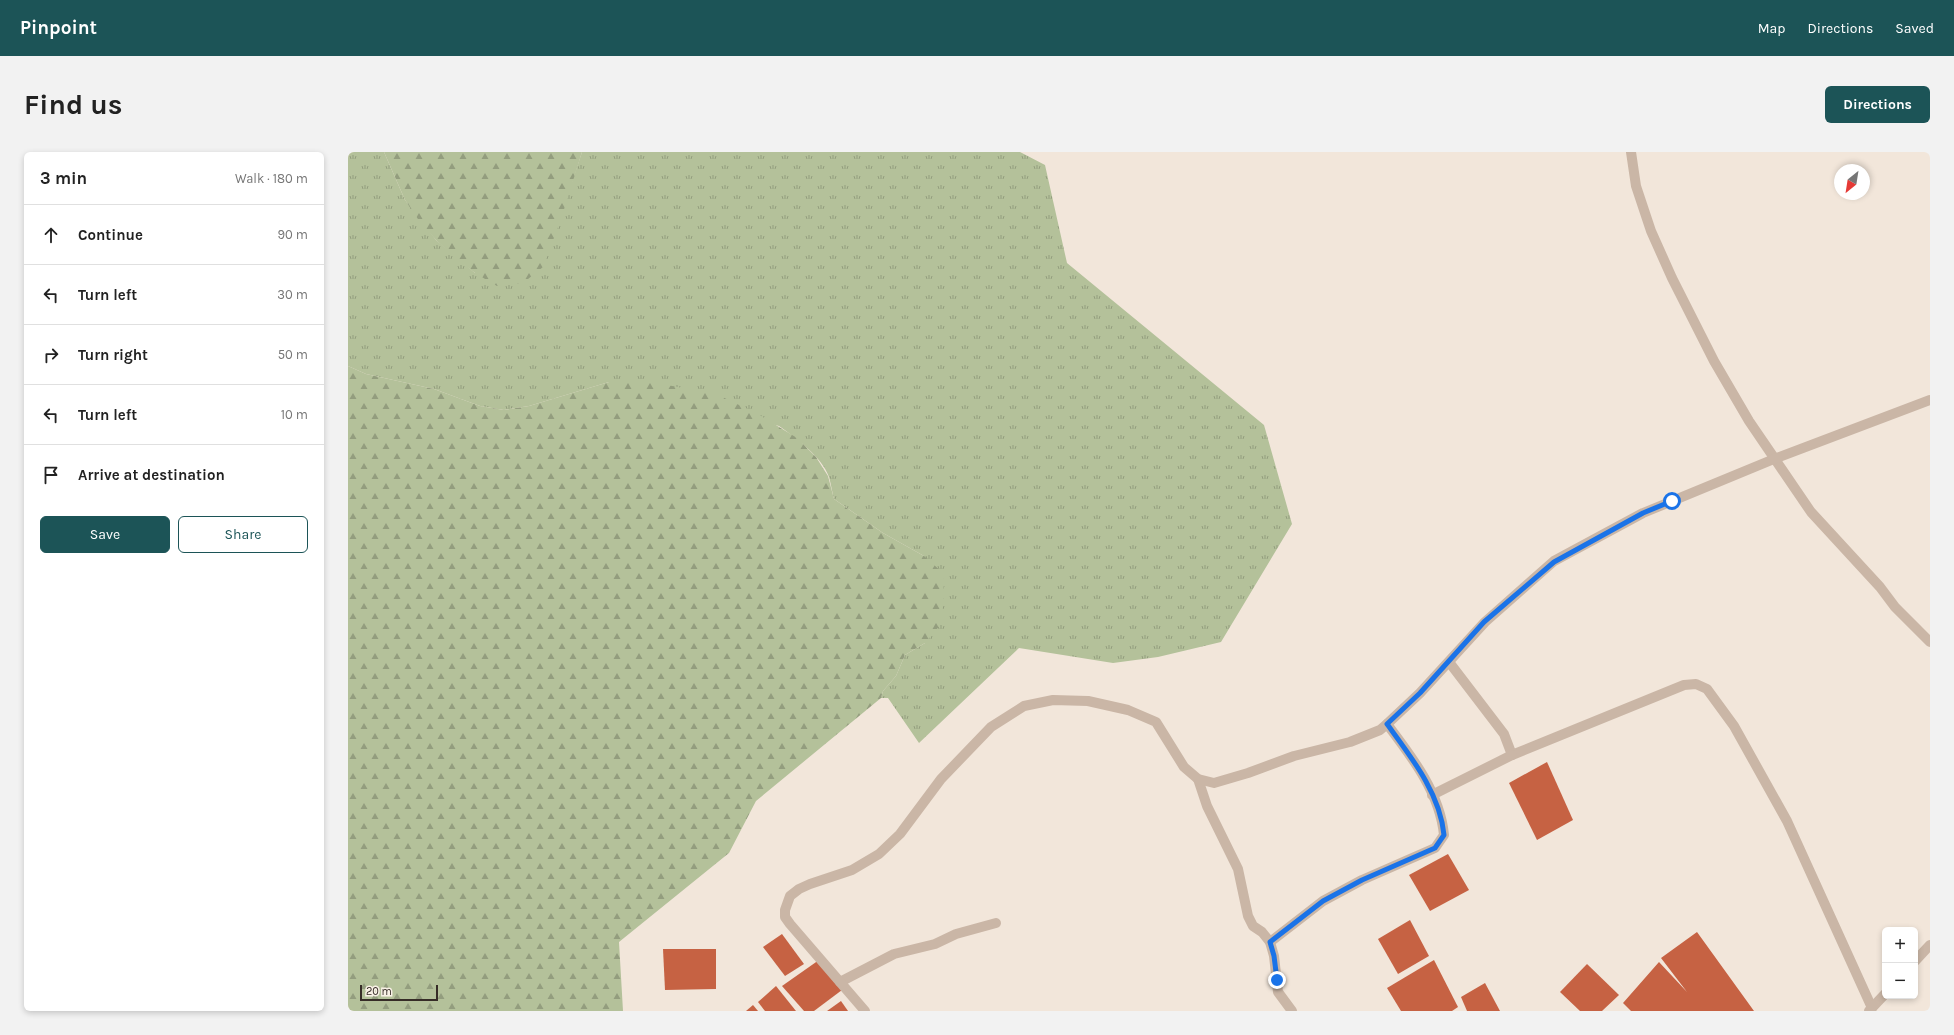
<!DOCTYPE html>
<meta charset="utf-8">
<style>
body{margin:0;font-family:Karla,sans-serif;background:#f2f2f2;color:#222}
.controls{position:absolute;right:12px;bottom:12px;display:grid;overflow:hidden;border-radius:6px;box-shadow:0 2px 6px #0003}
.controls button{width:36px;height:36px;display:grid;place-items:center;padding:0;border:0;border-bottom:1px solid #e0e0e0;background:#fff;color:#222;font:20px sans-serif}
.compass{position:absolute;left:1486px;top:12px;width:36px;height:36px;border-radius:50%;background:#fff;box-shadow:0 2px 6px #0003;rotate:210deg}
.scale{position:absolute;left:12px;bottom:10px;width:78px;box-sizing:border-box;padding-left:4px;border:2px solid #362c27;border-top:0;font-size:11px;line-height:14px;white-space:nowrap;color:#362c27;-webkit-text-stroke:3px #f9f1e6;paint-order:stroke}
.stop{position:absolute;width:12px;height:12px;margin:-9px;border:3px solid #1a73e8;border-radius:50%;background:#fff}
.stop.end{background:#1a73e8;border-color:#fff;box-shadow:0 1px 4px #0008}
.list{margin:0;padding:0;list-style:none}
h2{display:flex;justify-content:space-between;align-items:center;height:52px;margin:0;padding:0 16px;font-size:17px}
h2 small{font-size:13px;font-weight:400;color:#767676}
.list li{display:grid;grid-template-columns:26px 1fr auto;gap:12px;align-items:center;box-sizing:border-box;height:60px;padding:0 16px;border-top:1px solid #e0e0e0}
.list b{display:block;font-size:15px;white-space:nowrap}
.list em{font-size:13px;font-style:normal;color:#767676}
.actions{display:flex;gap:8px;padding:12px 16px}
.actions a{flex:1;padding:9px 0;border:1px solid #1c5457;border-radius:6px;text-align:center;font-size:14px;color:#1c5457}
.actions .main{background:#1c5457;color:#fff}
.icon{flex:none;width:22px;height:22px;fill:none;stroke:currentColor;stroke-width:2;stroke-linecap:round;stroke-linejoin:round}
.map{position:relative;flex:none;width:1582px;height:859px;overflow:hidden;border-radius:6px}
header{display:flex;align-items:center;gap:24px;box-sizing:border-box;height:56px;padding:0 20px;background:#1c5457;color:#fff}
header strong{font-size:19px}
nav{display:flex;gap:22px;margin-inline-start:auto;font-size:14px}
.intro{display:flex;align-items:center;justify-content:space-between;box-sizing:border-box;height:96px;padding:0 24px}
h1{margin:0;font-size:28px}
.button{padding:10px 18px;border-radius:6px;background:#1c5457;color:#fff;font-size:14px;font-weight:700}
main{display:flex;gap:24px;padding:0 24px}
aside{flex:1;background:#fff;border-radius:6px;box-shadow:0 2px 6px #0003}
.map>svg:first-child{display:block}
.grass{fill:url(#grass-tufts)}
.forest{fill:url(#forest-firs)}
.building{fill:#c66243}
.lines{fill:none;stroke-linecap:round;stroke-linejoin:round}
.minor{stroke:#cab6a6;stroke-width:10}
.route{stroke:#1a73e8;stroke-width:5}
</style>
<header>
<strong>Pinpoint</strong>
<nav><a>Map</a><a>Directions</a><a>Saved</a></nav>
</header>
<div class="intro"><h1>Find us</h1><a class="button">Directions</a></div>
<main>
<aside>
<h2>3 min<small>Walk · 180 m</small></h2>
<ul class="list">
<li><svg class="icon" aria-label="ahead" viewBox="0 0 24 24"><path d="M12 20V5M6 11l6-6 6 6"/></svg><div><b>Continue</b></div><em>90 m</em></li>
<li><svg class="icon" aria-label="left" viewBox="0 0 24 24"><path d="M17 20v-9H6M10 6l-5 5 5 5"/></svg><div><b>Turn left</b></div><em>30 m</em></li>
<li><svg class="icon" aria-label="right" viewBox="0 0 24 24"><path d="M7 20v-9h11M14 6l5 5-5 5"/></svg><div><b>Turn right</b></div><em>50 m</em></li>
<li><svg class="icon" aria-label="left" viewBox="0 0 24 24"><path d="M17 20v-9H6M10 6l-5 5 5 5"/></svg><div><b>Turn left</b></div><em>10 m</em></li>
<li><svg class="icon" aria-label="arrive" viewBox="0 0 24 24"><path d="M6 21V4h12l-3 4 3 4H6"/></svg><div><b>Arrive at destination</b></div></li>
</ul>
<div class="actions"><a class="main">Save</a><a>Share</a></div>
</aside>
<div class="map">
<svg width="1582" height="859" viewBox="0 0 1582 859">
<defs>
<pattern id="grass-tufts" width="24" height="20" patternUnits="userSpaceOnUse"><rect width="24" height="20" fill="#b4c19a"/><path d="M3 7l-1-3M5 7V3M7 7l1-3M15 17l-1-3M17 17v-4M19 17l1-3" fill="none" stroke="#939d7e"/></pattern>
<pattern id="forest-firs" width="22" height="20" patternUnits="userSpaceOnUse"><rect width="22" height="20" fill="#b4c19a"/><path d="M5 1l3.5 6h-7zM16 11l3.5 6h-7z" fill="#939d7e"/></pattern>
</defs>
<rect width="100%" height="100%" fill="#f2e6da"/>
<path class="grass" d="M0,0H36L57,48L88,88L127,121L224,30L234,0H672L697,13L719,111L916,273L944,372L873,490L810,505L765,511L671,496L571,591L540,546H533L535,539L548,524L557,503L577,491L576,404L535,381L486,347C484,340 483,332 481,325C474,305 448,286 431,274L261,230L181,254L156,258L132,254L86,237L18,222L0,214Z"/>
<g class="forest">
<polygon points="36,0 234,0 213,67 195,115 175,131 149,134 127,121 106,105 88,88 72,70 57,48"/>
<polygon points="0,214 18,222 86,237 132,254 156,258 181,254 261,230 286,227 368,242 410,262 449,286 468,305 480,324 486,347 535,381 576,404 595,421 596,445 593,472 577,491 557,503 548,524 535,539 533,546 408,649 381,701 271,790 275,859 0,859"/>
</g>
<g class="building">
<polygon points="1199,610 1225,668 1189,688 1161,631"/>
<polygon points="1100,702 1121,738 1082,759 1061,723"/>
<polygon points="1062,768 1081,804 1050,822 1030,787"/>
<polygon points="1349,780 1406,859 1283,859 1275,851 1311,810 1339,840 1313,806"/>
<polygon points="434,782 456,812 437,824 415,795"/>
<polygon points="315,797 368,797 368,837 317,838"/>
<polygon points="471,808 494,838 466,859 456,859 434,834"/>
<polygon points="1086,808 1110,855 1104,859 1053,859 1039,836"/>
<polygon points="1239,812 1271,843 1254,859 1232,859 1212,840"/>
<polygon points="1137,831 1152,859 1119,859 1113,845"/>
<polygon points="428,834 448,859 417,859 410,850"/>
<polygon points="493,849 500,859 479,859"/>
<polygon points="405,853 410,859 398,859"/>
</g>
<g class="lines">
<g class="minor">
<polyline points="1283,0 1288,34 1303,79 1324,126 1366,209 1401,269 1463,360 1532,435 1547,455 1582,490"/>
<polyline points="1101,510 1156,582 1164,603 1336,533 1348,532 1359,537 1386,574 1439,669 1524,856"/>
<polyline points="850,627 859,654 890,717 900,764 905,774 914,780 922,790 926,804 930,840 944,859"/>
<polyline points="1084,643 1164,603"/>
<path d="M922,790L975,749L1014,728L1087,696L1096,683C1092,641 1064,605 1039,572"/>
<polyline points="1567,809 1582,793"/>
<polyline points="492,830 546,802 587,792 608,782 648,771"/>
<polyline points="517,859 442,772 437,765 437,758 442,744 451,737 462,732 504,718 531,702 552,682 593,627 643,575 676,554 705,548 740,549 780,558 808,570 836,615 850,627 866,631 900,621 946,604 1002,590 1032,578 1039,572 1072,541 1137,470 1206,409 1295,361 1426,307 1582,248"/>
<polyline points="1521,859 1537,842"/>
</g>
</g>
<g class="lines">
<path class="route" d="M929,828L926,804L922,790L975,749L1014,728L1087,696L1096,683C1092,641 1063,605 1039,572L1072,541L1136,470L1206,410L1295,361L1324,349"/>
</g>
</svg>
<div class="controls">
<button>+</button>
<button>−</button>
</div>
<svg class="compass" viewBox="-18 -18 36 36"><path d="M0-13l5 13h-10z" fill="#e53935"/><path d="M0 13l5-13h-10z" fill="#767676"/></svg>
<div class="scale">20 m</div>
<div class="stop" style="left:1324px;top:349px"></div>
<div class="stop end" style="left:929px;top:828px"></div>
</div>
</main>
